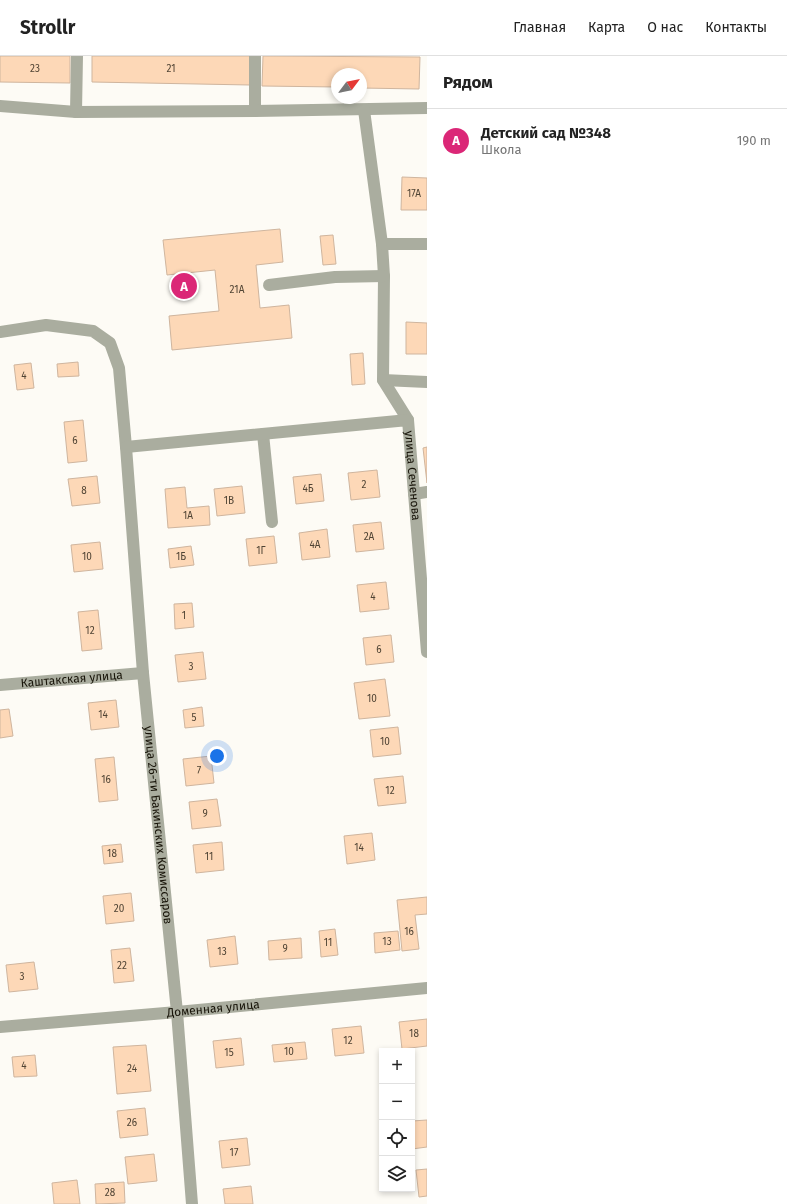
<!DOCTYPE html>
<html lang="ru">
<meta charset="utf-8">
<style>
body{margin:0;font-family:"Fira Sans",sans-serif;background:#f6f6f6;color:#222}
.controls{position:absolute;right:12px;bottom:12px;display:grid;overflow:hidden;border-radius:0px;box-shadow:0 2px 6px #0003}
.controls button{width:36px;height:36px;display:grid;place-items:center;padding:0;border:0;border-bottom:1px solid #e0e0e0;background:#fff;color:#222;font:20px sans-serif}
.compass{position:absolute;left:331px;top:12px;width:36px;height:36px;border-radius:50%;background:#fff;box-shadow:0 2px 6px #0003;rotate:58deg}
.you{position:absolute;left:217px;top:700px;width:14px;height:14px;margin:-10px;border:3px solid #fff;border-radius:50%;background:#1a73e8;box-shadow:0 0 0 6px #1a73e833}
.badge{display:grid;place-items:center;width:26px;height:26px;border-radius:50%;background:#db2777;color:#fff;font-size:13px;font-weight:700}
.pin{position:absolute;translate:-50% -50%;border:2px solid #fff;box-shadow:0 1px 4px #0006}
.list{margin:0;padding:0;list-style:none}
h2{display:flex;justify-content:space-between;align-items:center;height:52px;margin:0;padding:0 16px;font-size:17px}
h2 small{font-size:13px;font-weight:400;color:#767676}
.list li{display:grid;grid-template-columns:26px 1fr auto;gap:12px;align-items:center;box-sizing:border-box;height:64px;padding:0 16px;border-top:1px solid #e0e0e0}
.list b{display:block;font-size:15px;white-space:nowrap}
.list p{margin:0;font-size:13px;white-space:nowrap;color:#767676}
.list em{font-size:13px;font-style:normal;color:#767676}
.icon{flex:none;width:22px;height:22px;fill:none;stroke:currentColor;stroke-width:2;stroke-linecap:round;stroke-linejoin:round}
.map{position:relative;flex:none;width:427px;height:1148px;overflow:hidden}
header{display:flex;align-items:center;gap:24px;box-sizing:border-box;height:56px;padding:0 20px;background:#fff;border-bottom:1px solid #e0e0e0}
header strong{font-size:19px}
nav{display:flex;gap:22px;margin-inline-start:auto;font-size:14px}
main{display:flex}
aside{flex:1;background:#fff}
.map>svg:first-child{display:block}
.building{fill:#fdd8b7;stroke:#cfb59e}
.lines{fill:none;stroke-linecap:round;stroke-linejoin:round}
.minor{stroke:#aaad9f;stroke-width:12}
.labels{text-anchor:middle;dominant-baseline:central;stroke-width:3;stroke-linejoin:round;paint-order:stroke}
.number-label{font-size:10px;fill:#504434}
.street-label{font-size:12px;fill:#171308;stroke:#fff}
</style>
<header>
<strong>Strollr</strong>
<nav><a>Главная</a><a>Карта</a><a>О нас</a><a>Контакты</a></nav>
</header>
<main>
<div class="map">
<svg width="427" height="1148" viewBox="0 0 427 1148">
<rect width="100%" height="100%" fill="#fdfbf5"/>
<g class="building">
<polygon points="0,0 70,0 70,27 0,26"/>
<polygon points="92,0 251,0 250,29 92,26"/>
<polygon points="263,0 420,1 419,33 361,32 361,18 337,18 337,31 262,30"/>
<polygon points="402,121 427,122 427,154 401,154"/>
<polygon points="280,173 283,206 256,209 260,252 289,249 292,282 172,294 169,260 219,255 215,214 167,219 163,184"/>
<polygon points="333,179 336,208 323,209 320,180"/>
<polygon points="406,266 427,267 427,298 406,298"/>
<polygon points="363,297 365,328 352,329 350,298"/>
<polygon points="78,306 79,320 58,321 57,308"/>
<polygon points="31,307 34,332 17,334 14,309"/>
<polygon points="83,364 87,405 68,407 64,366"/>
<polygon points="427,391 427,427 423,392"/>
<polygon points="377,414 380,441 351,444 348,417"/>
<polygon points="321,418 324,445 296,448 293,421"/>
<polygon points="97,420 100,447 72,450 68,423"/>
<polygon points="242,430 245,457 217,460 214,433"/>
<polygon points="185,431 187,452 209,450 210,469 168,472 165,433"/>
<polygon points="381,466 384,493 356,496 353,469"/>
<polygon points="327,473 330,501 302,504 299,477"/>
<polygon points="274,480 277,507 249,510 246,483"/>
<polygon points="100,486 103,513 74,516 71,489"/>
<polygon points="191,490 194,509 170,512 168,493"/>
<polygon points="386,526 389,553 360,556 357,529"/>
<polygon points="192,547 194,571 175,573 174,548"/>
<polygon points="98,554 102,593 82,595 78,556"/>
<polygon points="391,579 394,606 366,609 363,582"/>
<polygon points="203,596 206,623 178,626 175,599"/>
<polygon points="385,623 390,660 359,663 354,627"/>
<polygon points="116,644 119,671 91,674 88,647"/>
<polygon points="202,651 204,670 185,672 183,654"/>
<polygon points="9,653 13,680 0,682 0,654"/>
<polygon points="398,671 401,698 373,701 370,674"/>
<polygon points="211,700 214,727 186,730 183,703"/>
<polygon points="114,701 118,744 99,746 95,703"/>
<polygon points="403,720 406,747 378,750 374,723"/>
<polygon points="217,743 221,770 192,773 189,746"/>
<polygon points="372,777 375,804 347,808 344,780"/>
<polygon points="222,786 224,814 196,817 193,789"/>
<polygon points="121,788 123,806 104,808 102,790"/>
<polygon points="131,837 134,865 106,868 103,840"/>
<polygon points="427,841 427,858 415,859 419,893 402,895 397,844"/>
<polygon points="335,873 338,899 321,901 319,875"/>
<polygon points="398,875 400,894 375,897 374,877"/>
<polygon points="235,880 238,908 210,911 207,884"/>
<polygon points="301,882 302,902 269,904 268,885"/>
<polygon points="130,892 134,925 114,927 111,894"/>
<polygon points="34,906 38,933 9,936 6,909"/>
<polygon points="427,963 427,990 402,993 399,966"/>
<polygon points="361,970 364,997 335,1000 332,973"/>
<polygon points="241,982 244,1009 216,1012 213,985"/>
<polygon points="305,986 307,1003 274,1006 272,989"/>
<polygon points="146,989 151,1035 117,1038 113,991"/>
<polygon points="35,999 37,1020 14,1021 12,1001"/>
<polygon points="145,1052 148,1079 120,1082 117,1055"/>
<polygon points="427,1064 427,1091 412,1093 412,1065"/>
<polygon points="247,1082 250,1109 222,1112 219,1085"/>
<polygon points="154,1098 157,1125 128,1128 125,1101"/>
<polygon points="427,1113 427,1140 419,1141 416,1114"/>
<polygon points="77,1124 80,1148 54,1148 52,1127"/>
<polygon points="124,1126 125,1147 96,1148 95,1128"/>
<polygon points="251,1130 253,1148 225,1148 223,1133"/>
</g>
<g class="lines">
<g class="minor">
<polyline points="255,0 255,55"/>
<polyline points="0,50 76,56 255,55 427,52"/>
<polyline points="364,54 382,188 384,220 383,324 408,364"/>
<polyline points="76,56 77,0"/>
<polyline points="382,188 427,188"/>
<polyline points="269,229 335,221 384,220"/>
<path id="s1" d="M0,276L46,269L93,275L110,287L119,312L126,391L143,617L177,956L192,1148"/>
<polyline points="383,324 427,326"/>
<polyline points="263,378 272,466"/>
<path id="s2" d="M126,391L408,364L427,596"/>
<polyline points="414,438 427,436"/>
<path id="s3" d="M0,629L143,617"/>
<path id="s4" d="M0,971L177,956L427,932"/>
</g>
</g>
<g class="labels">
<g class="number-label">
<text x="35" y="13">23</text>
<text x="171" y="13">21</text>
<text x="414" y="138">17А</text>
<text x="237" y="234">21А</text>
<text x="24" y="320">4</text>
<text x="75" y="385">6</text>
<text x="364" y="429">2</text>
<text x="308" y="433">4Б</text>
<text x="84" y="435">8</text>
<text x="229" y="445">1В</text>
<text x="188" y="460">1А</text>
<text x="369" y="481">2А</text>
<text x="315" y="489">4А</text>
<text x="261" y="495">1Г</text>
<text x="87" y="501">10</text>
<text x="181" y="501">1Б</text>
<text x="373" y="541">4</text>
<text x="184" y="560">1</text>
<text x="90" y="575">12</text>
<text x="379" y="594">6</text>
<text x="191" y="611">3</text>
<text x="372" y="643">10</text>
<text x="103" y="659">14</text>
<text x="194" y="662">5</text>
<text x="385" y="686">10</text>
<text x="199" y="715">7</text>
<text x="106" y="724">16</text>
<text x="390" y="735">12</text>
<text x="205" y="758">9</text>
<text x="359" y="792">14</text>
<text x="112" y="798">18</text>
<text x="209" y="801">11</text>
<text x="119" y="853">20</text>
<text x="409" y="876">16</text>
<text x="387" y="886">13</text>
<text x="328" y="887">11</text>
<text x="285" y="893">9</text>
<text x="222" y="896">13</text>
<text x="122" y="910">22</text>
<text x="22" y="921">3</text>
<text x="414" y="978">18</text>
<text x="348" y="985">12</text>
<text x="289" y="996">10</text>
<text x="229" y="997">15</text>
<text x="24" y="1010">4</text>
<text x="132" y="1013">24</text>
<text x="132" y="1067">26</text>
<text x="234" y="1097">17</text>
<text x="110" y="1137">28</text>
</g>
<g class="street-label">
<text stroke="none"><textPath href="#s2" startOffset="339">улица Сеченова</textPath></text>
<text stroke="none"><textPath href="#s3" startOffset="72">Каштакская улица</textPath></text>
<text stroke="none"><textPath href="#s1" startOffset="600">улица 26-ти Бакинских Комиссаров</textPath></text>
<text stroke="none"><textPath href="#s4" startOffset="214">Доменная улица</textPath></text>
</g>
</g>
</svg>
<div class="controls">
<button>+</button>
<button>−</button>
<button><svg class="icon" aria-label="locate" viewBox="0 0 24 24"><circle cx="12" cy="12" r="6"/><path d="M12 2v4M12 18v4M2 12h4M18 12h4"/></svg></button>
<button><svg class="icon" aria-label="layers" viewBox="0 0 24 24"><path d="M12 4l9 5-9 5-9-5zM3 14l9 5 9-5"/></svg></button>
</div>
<svg class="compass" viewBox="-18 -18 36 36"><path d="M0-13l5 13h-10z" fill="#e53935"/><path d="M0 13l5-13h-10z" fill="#767676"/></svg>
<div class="you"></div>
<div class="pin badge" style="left:184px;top:230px">A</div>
</div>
<aside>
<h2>Рядом<small></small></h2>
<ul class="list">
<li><span class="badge">A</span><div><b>Детский сад №348</b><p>Школа</p></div><em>190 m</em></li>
</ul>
</aside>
</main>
